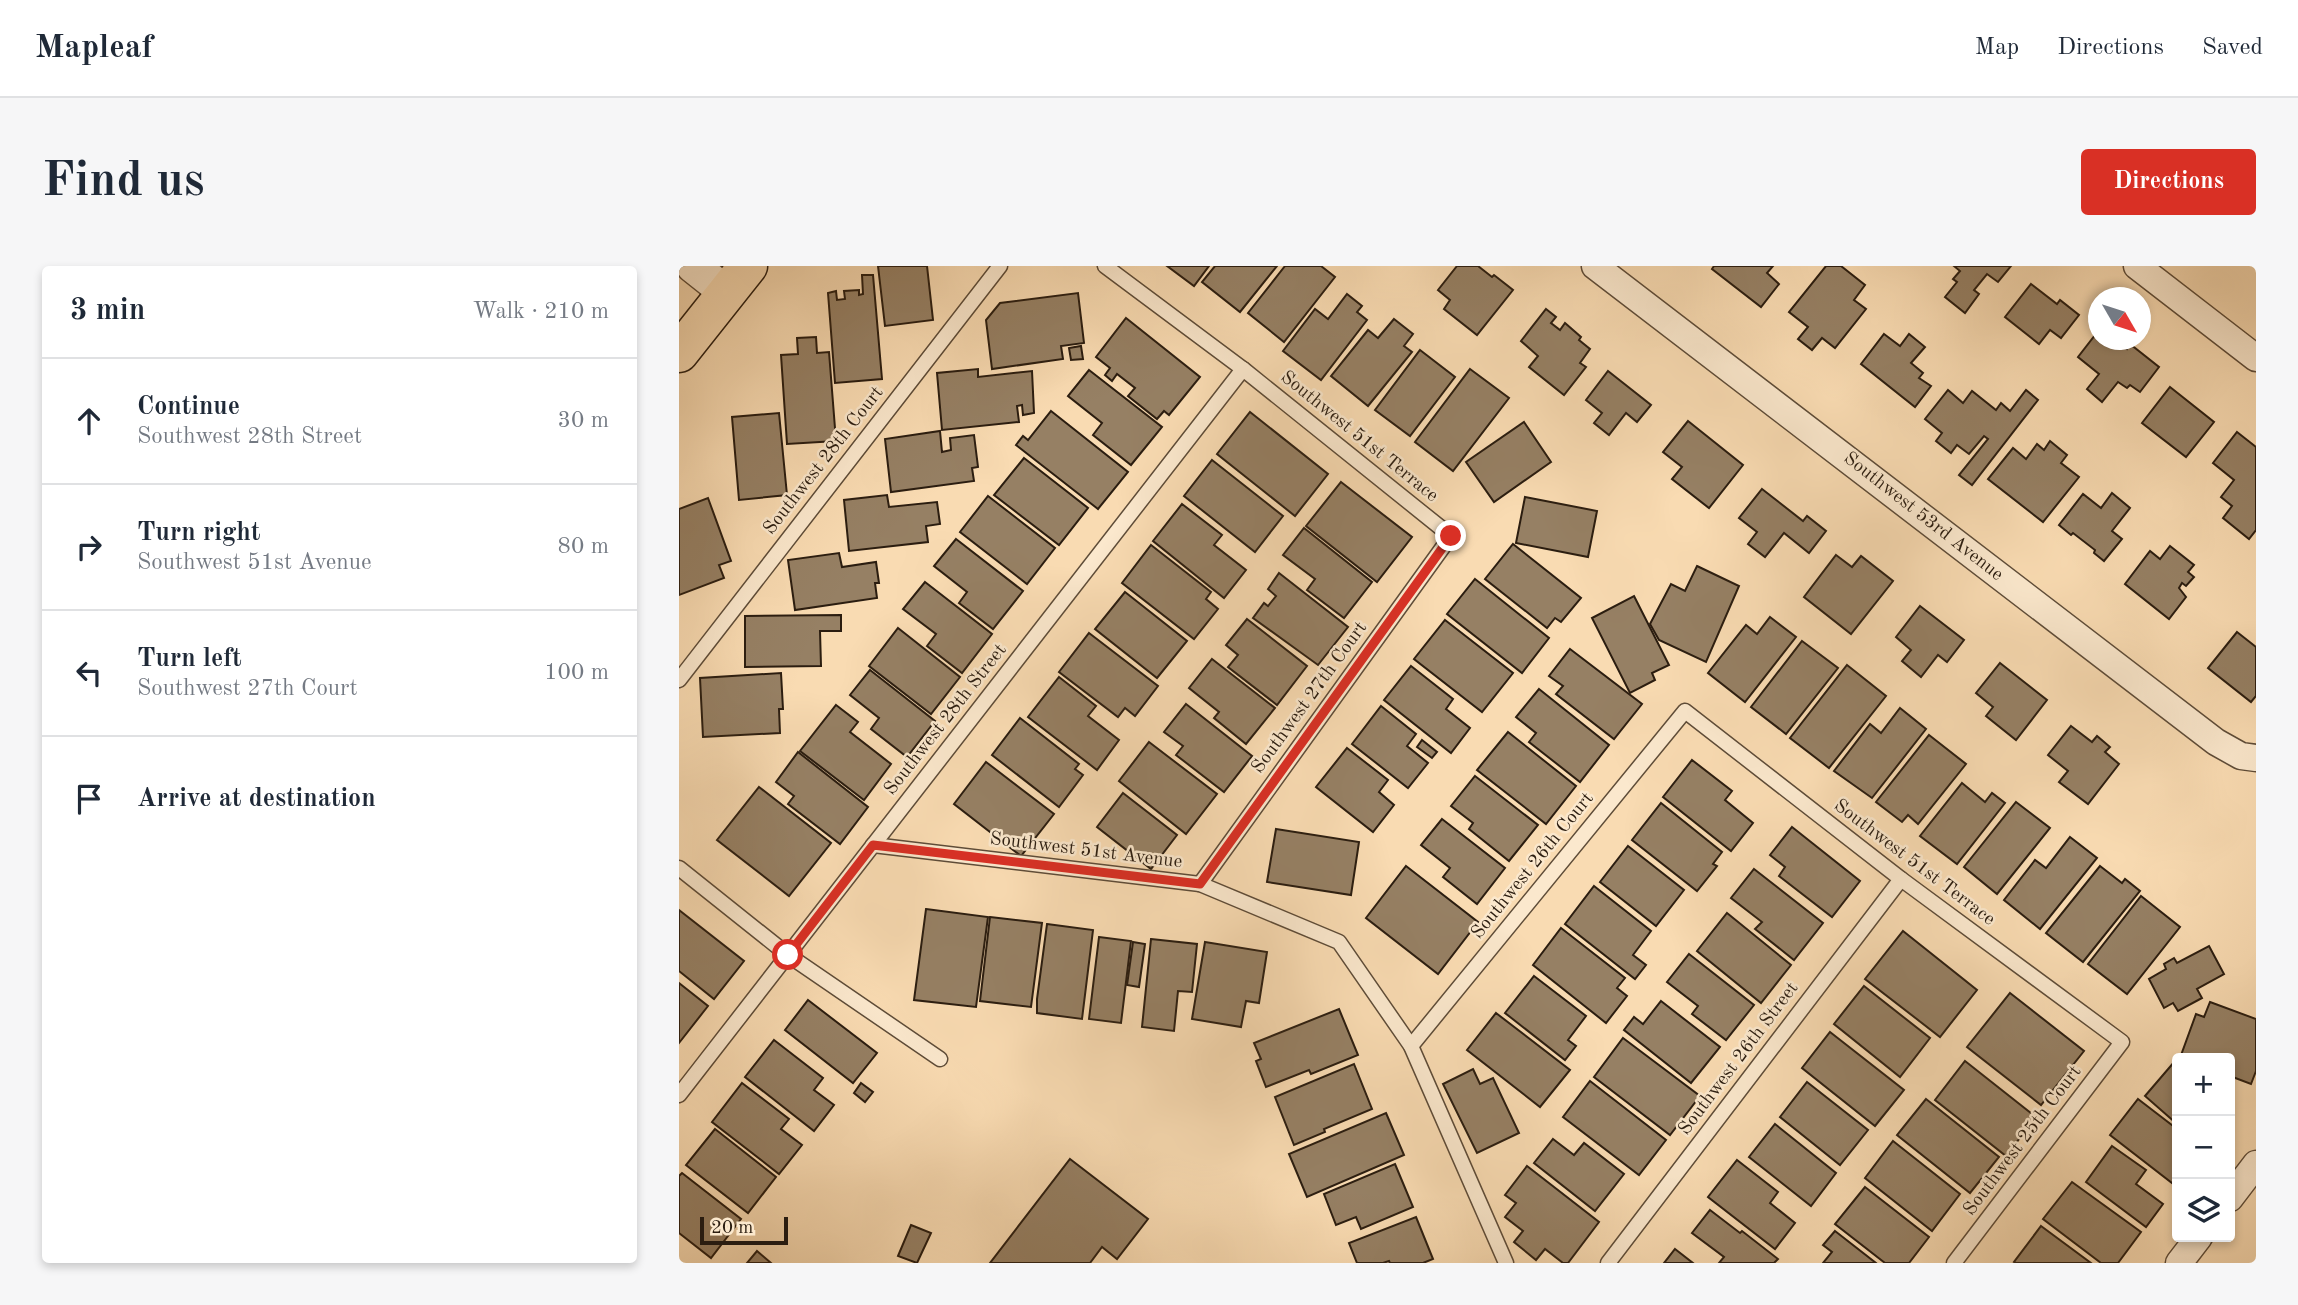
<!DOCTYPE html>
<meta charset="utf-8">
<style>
body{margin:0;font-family:"Old Standard TT",serif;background:#f6f6f7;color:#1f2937}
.controls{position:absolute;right:21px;bottom:21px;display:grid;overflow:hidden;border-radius:7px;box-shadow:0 4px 10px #0003}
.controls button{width:63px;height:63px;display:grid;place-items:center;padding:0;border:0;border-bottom:2px solid #e0e1e3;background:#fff;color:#1f2937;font:35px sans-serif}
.compass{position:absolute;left:1409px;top:21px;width:63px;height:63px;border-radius:50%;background:#fff;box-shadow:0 4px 10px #0003;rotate:129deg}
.scale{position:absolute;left:21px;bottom:18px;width:88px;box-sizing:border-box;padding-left:7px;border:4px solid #2b1d10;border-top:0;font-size:19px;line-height:24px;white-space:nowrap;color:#2b1d10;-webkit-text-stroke:5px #fbe8cd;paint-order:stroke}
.stop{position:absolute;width:21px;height:21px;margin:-16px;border:5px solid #d93025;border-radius:50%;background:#fff}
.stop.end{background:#d93025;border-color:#fff;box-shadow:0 2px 7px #0008}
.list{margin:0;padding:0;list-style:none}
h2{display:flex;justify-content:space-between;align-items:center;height:91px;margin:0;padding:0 28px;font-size:30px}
h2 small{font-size:23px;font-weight:400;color:#747a83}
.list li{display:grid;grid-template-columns:46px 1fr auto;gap:21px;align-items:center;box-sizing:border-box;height:126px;padding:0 28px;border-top:2px solid #e0e1e3}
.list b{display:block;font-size:26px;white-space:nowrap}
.list p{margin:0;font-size:23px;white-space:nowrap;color:#747a83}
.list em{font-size:23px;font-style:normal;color:#747a83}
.icon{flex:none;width:38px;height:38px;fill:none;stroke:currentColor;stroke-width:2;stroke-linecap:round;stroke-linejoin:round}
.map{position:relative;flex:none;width:1577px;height:997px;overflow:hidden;border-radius:7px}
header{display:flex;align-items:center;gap:42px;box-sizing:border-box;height:98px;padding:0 35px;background:#fff;border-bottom:2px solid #e0e1e3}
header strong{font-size:33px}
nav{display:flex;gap:38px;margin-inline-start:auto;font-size:24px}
.intro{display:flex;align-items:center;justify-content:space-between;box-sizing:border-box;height:168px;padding:0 42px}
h1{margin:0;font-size:49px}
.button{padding:18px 32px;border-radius:7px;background:#d93025;color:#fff;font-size:24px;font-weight:700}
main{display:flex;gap:42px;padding:0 42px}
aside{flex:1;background:#fff;border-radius:7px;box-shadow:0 4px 10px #0003}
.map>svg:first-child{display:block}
.building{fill:#968064;stroke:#2b1d10;stroke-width:2}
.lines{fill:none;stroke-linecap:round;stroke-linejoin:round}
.service-casing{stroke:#5e4c38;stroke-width:17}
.minor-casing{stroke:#5e4c38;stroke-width:29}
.tertiary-casing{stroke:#5e4c38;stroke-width:36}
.primary-casing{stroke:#2b1d10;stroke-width:41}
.service{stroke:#fbe8cd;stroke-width:14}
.minor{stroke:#fbe8cd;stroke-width:26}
.tertiary{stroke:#fbe8cd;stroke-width:33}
.primary{stroke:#f9dbb2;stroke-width:38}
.route{stroke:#d93025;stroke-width:9}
.labels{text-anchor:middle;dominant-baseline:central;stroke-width:5;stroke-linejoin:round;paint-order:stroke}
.street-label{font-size:19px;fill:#2b1d10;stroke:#fbe8cd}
</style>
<header>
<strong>Mapleaf</strong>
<nav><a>Map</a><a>Directions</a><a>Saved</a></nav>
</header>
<div class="intro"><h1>Find us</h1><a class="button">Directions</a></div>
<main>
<aside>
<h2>3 min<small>Walk · 210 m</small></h2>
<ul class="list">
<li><svg class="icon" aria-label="ahead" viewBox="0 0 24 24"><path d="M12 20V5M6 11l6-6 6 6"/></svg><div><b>Continue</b><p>Southwest 28th Street</p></div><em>30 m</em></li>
<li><svg class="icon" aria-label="right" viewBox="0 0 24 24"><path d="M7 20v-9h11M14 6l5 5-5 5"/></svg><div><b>Turn right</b><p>Southwest 51st Avenue</p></div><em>80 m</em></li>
<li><svg class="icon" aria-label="left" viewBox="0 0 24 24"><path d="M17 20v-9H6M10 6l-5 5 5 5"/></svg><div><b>Turn left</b><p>Southwest 27th Court</p></div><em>100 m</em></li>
<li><svg class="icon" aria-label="arrive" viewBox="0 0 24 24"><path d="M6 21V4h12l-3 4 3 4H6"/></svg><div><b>Arrive at destination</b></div></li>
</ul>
</aside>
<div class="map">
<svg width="1577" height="997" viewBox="0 0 1577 997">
<rect width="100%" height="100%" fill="#f9dbb2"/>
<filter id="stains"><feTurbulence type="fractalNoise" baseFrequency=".00286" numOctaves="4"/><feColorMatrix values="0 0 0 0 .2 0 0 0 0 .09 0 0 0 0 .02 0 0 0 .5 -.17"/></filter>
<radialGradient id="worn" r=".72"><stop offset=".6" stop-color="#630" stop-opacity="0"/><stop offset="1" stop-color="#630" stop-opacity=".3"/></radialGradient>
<g class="building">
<polygon points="199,0 248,0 254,54 206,60"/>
<polygon points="488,0 530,0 515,20"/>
<polygon points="536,0 598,0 561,46 523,16"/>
<polygon points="606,0 642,0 656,11 605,76 569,47"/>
<polygon points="778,0 799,0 813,11 815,9 834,24 798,69 765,43 771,34 759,24"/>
<polygon points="1035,0 1094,0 1088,7 1100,18 1082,41 1033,3"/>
<polygon points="1147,0 1162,0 1186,19 1175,34 1187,43 1156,82 1143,72 1133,84 1119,73 1129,61 1110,46"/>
<polygon points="1275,0 1332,0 1319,16 1308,8 1295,24 1300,28 1286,47 1266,31 1278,16 1274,13 1281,5"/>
<polygon points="183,9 194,9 203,113 156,117 149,27 157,25 158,34 166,33 165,25 180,24 180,29 184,28"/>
<polygon points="1352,18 1378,38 1381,34 1400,49 1382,72 1371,64 1360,78 1326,51"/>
<polygon points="399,27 405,77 382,80 384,93 313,103 307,54 321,37"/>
<polygon points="668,28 683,40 678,46 688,54 642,114 604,85 636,43 649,53"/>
<polygon points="867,43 877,51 872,57 881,64 886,57 902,71 900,74 911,83 901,97 907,101 885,129 850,101 859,90 842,75"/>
<polygon points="447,52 521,111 490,149 485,145 478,153 449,130 456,122 438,108 433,115 426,109 431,102 417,91"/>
<polygon points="715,53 734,68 725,80 733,86 689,140 652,110 689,64 699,72"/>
<polygon points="1420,64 1420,74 1436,74 1448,83 1451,78 1480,101 1461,126 1451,119 1448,122 1439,116 1423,136 1408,123 1420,108 1399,91"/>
<polygon points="1205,68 1221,80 1230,68 1246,81 1232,97 1244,107 1240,112 1252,120 1236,141 1182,98"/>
<polygon points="137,71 138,87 150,86 157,175 108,178 102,89 119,88 118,72"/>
<polygon points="402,80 404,93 392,94 390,82"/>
<polygon points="741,84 776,111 731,170 696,144"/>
<polygon points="299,103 299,111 353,105 355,147 344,149 343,139 338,140 340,156 263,164 258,107"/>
<polygon points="791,103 830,132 774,205 736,176"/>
<polygon points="410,104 483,161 452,199 414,169 423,157 389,130"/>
<polygon points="929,105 972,139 958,156 947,147 930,169 915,157 923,147 907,134"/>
<polygon points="1491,121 1535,156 1507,191 1463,157"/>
<polygon points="1269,124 1284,137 1293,125 1317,144 1322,137 1331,145 1347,124 1359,134 1293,219 1280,209 1309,173 1305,170 1290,188 1278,179 1272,187 1257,175 1263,167 1246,153"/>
<polygon points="372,145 449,206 419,243 337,179 344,170 349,174"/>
<polygon points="571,146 649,208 616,250 538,188"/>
<polygon points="100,147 108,229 60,234 53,151"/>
<polygon points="1009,155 1064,199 1030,242 993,213 1003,201 984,186"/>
<polygon points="845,156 872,196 815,236 787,196"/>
<polygon points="261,165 263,186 272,184 271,172 295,169 299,201 293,202 295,215 212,226 206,173"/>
<polygon points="1558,166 1577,181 1577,264 1570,273 1544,252 1553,240 1542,231 1555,214 1534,197"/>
<polygon points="1371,175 1388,189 1382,197 1400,211 1364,256 1309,213 1334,182 1347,193 1358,178 1365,184"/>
<polygon points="345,192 409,242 380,279 315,229"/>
<polygon points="533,194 604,250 576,286 505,230"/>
<polygon points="662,216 733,271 698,316 627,260"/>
<polygon points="1083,223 1124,255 1128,250 1147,265 1130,287 1105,267 1086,291 1069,278 1078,266 1060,252"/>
<polygon points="1433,227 1451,242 1433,265 1443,273 1425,295 1415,287 1416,284 1394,267 1392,269 1380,259 1404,228 1422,242"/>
<polygon points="208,229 210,241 258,236 261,258 247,260 249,276 170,285 165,234"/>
<polygon points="309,230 376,282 348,318 281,266"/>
<polygon points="846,231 918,245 909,291 837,277"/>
<polygon points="29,232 52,295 40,299 45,312 0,329 0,243"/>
<polygon points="503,238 543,269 535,279 567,304 545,332 474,275"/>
<polygon points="625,262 693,316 665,352 628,324 636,313 604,289"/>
<polygon points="277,273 344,325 314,363 280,337 288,326 255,300"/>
<polygon points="834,278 902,332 882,356 876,352 868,362 806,313"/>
<polygon points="472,279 532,326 527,333 539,343 515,373 443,317"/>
<polygon points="1491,280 1515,299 1509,306 1515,311 1507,320 1503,317 1500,322 1507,331 1490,353 1446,318 1471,285 1481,293"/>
<polygon points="160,287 163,301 197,296 200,317 196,317 198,332 116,344 109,294"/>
<polygon points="1157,289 1173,301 1182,290 1214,315 1172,368 1125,331"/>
<polygon points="1018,300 1060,320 1027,396 980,374 971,358 992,318 1006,325"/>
<polygon points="600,307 669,361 639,399 574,352 585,337 589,340 597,330 589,323"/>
<polygon points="796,313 870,372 843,407 768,348"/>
<polygon points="246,316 313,368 283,407 248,380 257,368 224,343"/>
<polygon points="446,326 508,375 478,412 416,363"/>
<polygon points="955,330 990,399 973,407 976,414 951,427 913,352"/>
<polygon points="1241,340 1285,374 1268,396 1259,389 1242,411 1223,395 1232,384 1217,371"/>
<polygon points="162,349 162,365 141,365 142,400 66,401 66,350"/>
<polygon points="1091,351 1117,371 1066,436 1029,407 1067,359 1078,368"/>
<polygon points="568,353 628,400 598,439 549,401 559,389 547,379"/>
<polygon points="766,354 834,407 803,446 735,393"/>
<polygon points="219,362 281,411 252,448 190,400"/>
<polygon points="1558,366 1577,381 1577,430 1572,436 1529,402"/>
<polygon points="410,367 479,420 456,450 446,442 439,451 380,406"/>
<polygon points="1123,375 1159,402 1107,468 1072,441"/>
<polygon points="891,383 963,438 935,473 877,428 884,420 870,410"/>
<polygon points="533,393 596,442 567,478 535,452 540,446 510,422"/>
<polygon points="1321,397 1368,434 1337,474 1307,450 1314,441 1297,427"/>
<polygon points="1168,399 1207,430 1150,502 1111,472"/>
<polygon points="732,400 774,433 767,443 791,462 772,487 705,434"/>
<polygon points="191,404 256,455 228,491 192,463 200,452 171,429"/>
<polygon points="102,407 104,443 100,443 101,467 24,471 21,412"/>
<polygon points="380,411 417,440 409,450 440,474 418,504 349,451"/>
<polygon points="860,423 930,479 901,516 850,476 857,467 837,451"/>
<polygon points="507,438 573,490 545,526 497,489 504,480 485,466"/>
<polygon points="157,439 179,456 171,466 212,498 185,534 121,485"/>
<polygon points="702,440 737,468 728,480 749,497 729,522 673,478"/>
<polygon points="1221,442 1247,463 1193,532 1155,505 1191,458 1202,467"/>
<polygon points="341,452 400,498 396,503 404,509 380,541 313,489"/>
<polygon points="1392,460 1413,476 1418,470 1431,481 1426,486 1440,498 1409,538 1380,516 1389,505 1369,489"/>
<polygon points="829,466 897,520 867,558 798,504"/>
<polygon points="1250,469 1287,498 1239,558 1229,549 1223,556 1197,536"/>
<polygon points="743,474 758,486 753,492 738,481"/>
<polygon points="470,476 538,528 507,568 440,515"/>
<polygon points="668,482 709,514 700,526 715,539 694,566 637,521"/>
<polygon points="119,486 189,541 161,578 109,538 115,530 97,516"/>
<polygon points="1013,494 1053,525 1046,534 1074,557 1052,585 984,531"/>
<polygon points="307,496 375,548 342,590 275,538"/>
<polygon points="796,510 859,559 830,595 790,563 794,557 772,540"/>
<polygon points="1283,517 1306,536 1313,527 1326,537 1278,598 1241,570"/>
<polygon points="80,521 152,577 110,630 38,574"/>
<polygon points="444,527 498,569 472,603 418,561"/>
<polygon points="1337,536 1371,562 1318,628 1285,601"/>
<polygon points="982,537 1043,586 1034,598 1038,600 1018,625 953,574"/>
<polygon points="763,553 826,602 798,638 764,611 771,602 742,579"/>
<polygon points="1113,561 1181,615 1153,651 1100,610 1106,601 1091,589"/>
<polygon points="597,563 680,576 672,629 588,616"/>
<polygon points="1391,571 1418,592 1361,663 1325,634 1356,594 1367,602"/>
<polygon points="949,580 1005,624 977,660 921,616"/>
<polygon points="727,600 799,656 759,708 687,652"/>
<polygon points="1421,600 1443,617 1446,613 1461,625 1404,696 1367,667"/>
<polygon points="1075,603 1144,657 1115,694 1076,663 1083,656 1052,632"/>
<polygon points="915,620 972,665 954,689 967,699 956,713 886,658"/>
<polygon points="1462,630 1501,661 1448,728 1409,698"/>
<polygon points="247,643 309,651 297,741 235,734"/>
<polygon points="0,644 65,695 35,733 0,705"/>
<polygon points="1048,647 1112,699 1082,737 1018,685"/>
<polygon points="311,651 363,657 352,741 301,735"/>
<polygon points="368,658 414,664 403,753 358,747 358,733"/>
<polygon points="882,662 946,712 938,722 948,730 927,757 854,699"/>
<polygon points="1224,665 1298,724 1261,771 1186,713"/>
<polygon points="420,671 452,675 442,757 410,753"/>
<polygon points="472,673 518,678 513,726 499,725 495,765 463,761"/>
<polygon points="454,676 466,678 460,721 448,719"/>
<polygon points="526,676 588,686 580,737 567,735 562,761 513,753"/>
<polygon points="1530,680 1545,708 1518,723 1523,732 1499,745 1494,737 1485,742 1470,713 1487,703 1485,698 1495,692 1498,697"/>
<polygon points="1010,688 1075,739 1047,774 1013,748 1019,740 988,716"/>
<polygon points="855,710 907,750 889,774 897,780 886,794 826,747"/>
<polygon points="0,717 29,740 0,777"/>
<polygon points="1185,720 1251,772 1221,811 1155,758"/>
<polygon points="1331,727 1405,785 1362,839 1288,781"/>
<polygon points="129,734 198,787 174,817 106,764"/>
<polygon points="982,735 1041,781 1012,817 945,764 955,751 964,758"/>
<polygon points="1531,736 1577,753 1577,805 1572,818 1551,810 1551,792 1501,792 1517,748 1525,751"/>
<polygon points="660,743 679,789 632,808 630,804 587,821 577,795 582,793 575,777"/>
<polygon points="817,747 891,804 861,841 788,784"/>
<polygon points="1151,766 1225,824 1196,860 1123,802"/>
<polygon points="944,772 1021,830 991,869 915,811"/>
<polygon points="95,774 144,812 135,824 155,839 135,865 66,811"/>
<polygon points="1286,795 1357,851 1327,890 1256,834"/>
<polygon points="1496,795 1498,797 1498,858 1466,830"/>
<polygon points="675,798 693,843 645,863 646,866 615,879 596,831"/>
<polygon points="794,803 801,818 814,812 840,867 798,887 764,818"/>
<polygon points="911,815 987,874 960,909 884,851"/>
<polygon points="1128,816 1189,864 1161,899 1101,851"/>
<polygon points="63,817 110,853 102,863 123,879 100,908 33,856"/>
<polygon points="182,817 194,826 186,836 175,827"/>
<polygon points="1247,833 1320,891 1291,927 1218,869"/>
<polygon points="1459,833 1498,863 1498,910 1493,917 1431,869"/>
<polygon points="707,847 725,889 628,931 610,888"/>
<polygon points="1096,858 1157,907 1132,940 1070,891"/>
<polygon points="36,863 97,911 69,947 7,899"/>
<polygon points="874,873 895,889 905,877 945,908 916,945 855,897"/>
<polygon points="1214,875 1281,928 1253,965 1186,912"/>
<polygon points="1433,880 1467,904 1457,918 1484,938 1467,961 1407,916"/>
<polygon points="391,893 469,953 438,993 423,981 411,997 311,997"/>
<polygon points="1058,894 1099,926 1091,937 1116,957 1096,983 1029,931"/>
<polygon points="716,898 734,941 682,963 677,951 657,959 645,928"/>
<polygon points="848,900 920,956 889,997 884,997 866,983 857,994 835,976 844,965 826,951 837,937 826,929"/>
<polygon points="3,907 62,953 32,992 0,967 0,910"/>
<polygon points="1393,916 1462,966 1439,997 1422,997 1364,953"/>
<polygon points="1186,921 1250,971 1230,997 1206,997 1156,958"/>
<polygon points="1031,944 1061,967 1063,965 1099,993 1095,997 1040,997 1045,991 1013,967"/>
<polygon points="737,951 754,993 744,997 711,997 710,995 704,997 678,997 670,977"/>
<polygon points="232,959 252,967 238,997 219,990"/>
<polygon points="1362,960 1412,997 1337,997 1335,996"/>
<polygon points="1156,965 1197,997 1144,997 1153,986 1144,979"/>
<polygon points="996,983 1014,997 985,997"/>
<polygon points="78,985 92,997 68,997"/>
</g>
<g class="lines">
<g class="service-casing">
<g id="service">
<polyline points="426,0 564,103 772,270 521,618"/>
<polyline points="0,414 321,0"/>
<polyline points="194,579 521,618 660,676 732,780 827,997"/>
<polyline points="0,602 109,689 261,793"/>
<polyline points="732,780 1006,445 1222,613 1443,776 1275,997"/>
<polyline points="0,829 564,103"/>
<polyline points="929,997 1222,613"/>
</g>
</g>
<g class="minor-casing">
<g id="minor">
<polyline points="916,0 1537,476 1562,490 1577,492"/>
<polyline points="1458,0 1577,92"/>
<polyline points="1551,932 1577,898"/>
<polyline points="1500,997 1520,971"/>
</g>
</g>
<g class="tertiary-casing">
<polyline id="tertiary" points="14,0 48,27"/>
</g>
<g class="primary-casing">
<polyline id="primary" points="0,87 69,0"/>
</g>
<use href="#service" class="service"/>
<use href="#minor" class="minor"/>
<use href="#tertiary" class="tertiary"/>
<use href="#primary" class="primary"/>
</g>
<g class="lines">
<polyline class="route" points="109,689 194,579 521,618 772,270"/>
</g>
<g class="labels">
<g class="street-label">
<text transform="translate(680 171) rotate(39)">Southwest 51st Terrace</text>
<text transform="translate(145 195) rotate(-52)">Southwest 28th Court</text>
<text transform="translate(1244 251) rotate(38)">Southwest 53rd Avenue</text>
<text transform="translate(631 432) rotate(-54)">Southwest 27th Court</text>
<text transform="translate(267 454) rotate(-52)">Southwest 28th Street</text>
<text transform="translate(407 585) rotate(7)">Southwest 51st Avenue</text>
<text transform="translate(1235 597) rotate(37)">Southwest 51st Terrace</text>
<text transform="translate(854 600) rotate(-51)">Southwest 26th Court</text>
<text transform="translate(1060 793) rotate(-53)">Southwest 26th Street</text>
<text transform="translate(1344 875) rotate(-53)">Southwest 25th Court</text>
</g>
</g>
<rect width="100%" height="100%" filter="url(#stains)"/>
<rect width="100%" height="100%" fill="url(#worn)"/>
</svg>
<div class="controls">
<button>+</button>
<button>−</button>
<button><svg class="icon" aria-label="layers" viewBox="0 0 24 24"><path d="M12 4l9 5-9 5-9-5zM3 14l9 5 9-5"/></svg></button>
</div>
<svg class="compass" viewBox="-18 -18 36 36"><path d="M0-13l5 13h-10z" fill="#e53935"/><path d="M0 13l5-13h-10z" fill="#747a83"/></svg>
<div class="scale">20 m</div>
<div class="stop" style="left:109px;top:689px"></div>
<div class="stop end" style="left:772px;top:270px"></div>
</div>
</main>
